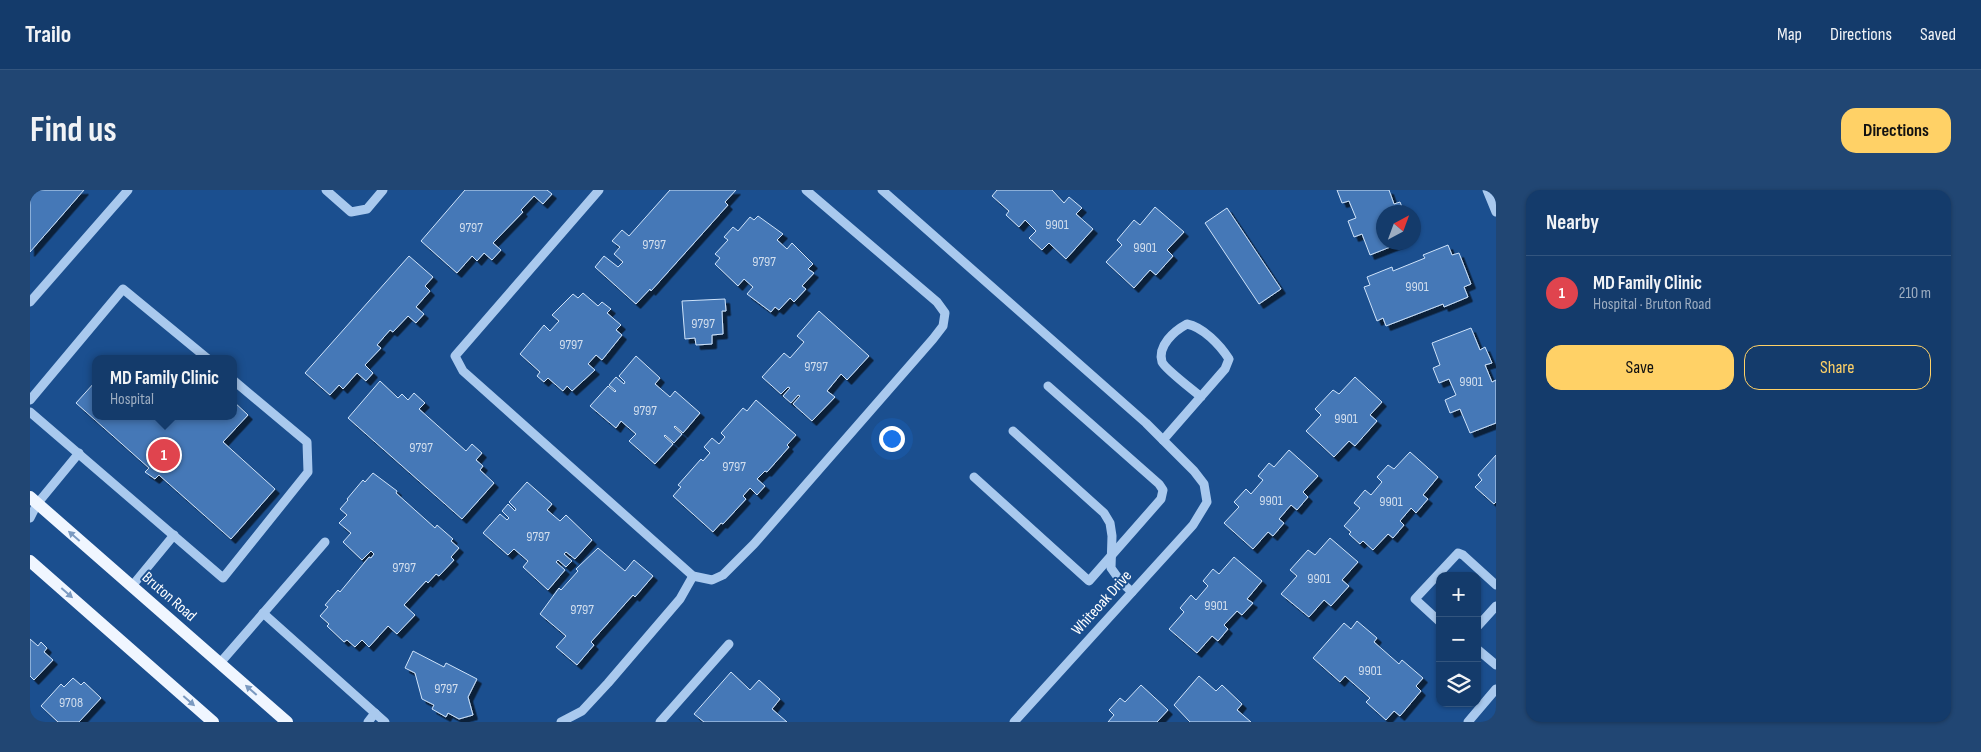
<!DOCTYPE html>
<meta charset="utf-8">
<style>
body{margin:0;font-family:"Sofia Sans Condensed",sans-serif;background:#214673;color:#f1f3f6}
.controls{position:absolute;right:15px;bottom:15px;display:grid;overflow:hidden;border-radius:10px;box-shadow:0 1px 4px #0004}
.controls button{width:45px;height:45px;display:grid;place-items:center;padding:0;border:0;border-bottom:1px solid #33557e;background:#143b6b;color:#f1f3f6;font:25px sans-serif}
.compass{position:absolute;left:1346px;top:15px;width:45px;height:45px;border-radius:50%;background:#143b6b;box-shadow:0 1px 4px #0004;rotate:41deg}
.you{position:absolute;left:861px;top:248px;width:18px;height:18px;margin:-12px;border:4px solid #fff;border-radius:50%;background:#1a73e8;box-shadow:0 0 0 8px #1a73e833}
.badge{display:grid;place-items:center;width:32px;height:32px;border-radius:50%;background:#ffd166;color:#fff;font-size:16px;font-weight:700}
.pin{position:absolute;translate:-50% -50%;border:2px solid #fff;box-shadow:0 1px 5px #0006}
.popup{position:absolute;left:62px;top:165px;width:145px;height:65px;box-sizing:border-box;display:grid;place-content:center;border-radius:10px;background:#143b6b;filter:drop-shadow(0 1px 4px #0005);font-size:16px;white-space:nowrap;color:#9dadc1}
.popup b{font-size:19px;color:#f1f3f6}
.popup::after{content:'';position:absolute;left:50%;top:100%;margin-left:-10px;border:10px solid transparent;border-top-color:#143b6b}
.list{margin:0;padding:0;list-style:none}
h2{display:flex;justify-content:space-between;align-items:center;height:65px;margin:0;padding:0 20px;font-size:21px}
h2 small{font-size:16px;font-weight:400;color:#9dadc1}
.list li{display:grid;grid-template-columns:32px 1fr auto;gap:15px;align-items:center;box-sizing:border-box;height:75px;padding:0 20px;border-top:1px solid #33557e}
.list b{display:block;font-size:19px;white-space:nowrap}
.list p{margin:0;font-size:16px;white-space:nowrap;color:#9dadc1}
.list em{font-size:16px;font-style:normal;color:#9dadc1}
.actions{display:flex;gap:10px;padding:15px 20px}
.actions a{flex:1;padding:11px 0;border:1px solid #ffd166;border-radius:15px;text-align:center;font-size:18px;color:#ffd166}
.actions .main{background:#ffd166;color:#111}
.icon{flex:none;width:28px;height:28px;fill:none;stroke:currentColor;stroke-width:2;stroke-linecap:round;stroke-linejoin:round}
.map{position:relative;flex:none;width:1466px;height:532px;overflow:hidden;border-radius:15px}
header{display:flex;align-items:center;gap:30px;box-sizing:border-box;height:70px;padding:0 25px;background:#143b6b;border-bottom:1px solid #33557e}
header strong{font-size:24px}
nav{display:flex;gap:28px;margin-inline-start:auto;font-size:18px}
.intro{display:flex;align-items:center;justify-content:space-between;box-sizing:border-box;height:120px;padding:0 30px}
h1{margin:0;font-size:35px}
.button{padding:12px 22px;border-radius:15px;background:#ffd166;color:#111;font-size:18px;font-weight:700}
main{display:flex;gap:30px;padding:0 30px}
aside{flex:1;background:#143b6b;border-radius:15px;box-shadow:0 1px 4px #0004}
.map>svg:first-child{display:block}
.building{fill:#4478b7;stroke:#cfe3fa;filter:url(#shadow)}
.lines{fill:none;stroke-linecap:round;stroke-linejoin:round}
.minor{stroke:#a9c9ee;stroke-width:9}
.major{stroke:#f0f6ff;stroke-width:12}
.oneway{fill:#7b9ac1}
.labels{text-anchor:middle;dominant-baseline:central;stroke-width:4;stroke-linejoin:round;paint-order:stroke}
.number-label{font-size:14px;fill:#d0dded}
.street-label{font-size:16px;fill:#fff;stroke:#1b4f8f}
</style>
<header>
<strong>Trailo</strong>
<nav><a>Map</a><a>Directions</a><a>Saved</a></nav>
</header>
<div class="intro"><h1>Find us</h1><a class="button">Directions</a></div>
<main>
<div class="map">
<svg width="1466" height="532" viewBox="0 0 1466 532">
<defs>
<filter id="shadow"><feDropShadow dx="4.5" dy="4.5" stdDeviation="0" flood-color="#0009"/></filter>
</defs>
<rect width="100%" height="100%" fill="#1b4f8f"/>
<g class="building">
<polygon points="0,0 54,0 0,62"/>
<polygon points="435,0 517,0 522,4 513,14 504,6 491,20 493,22 463,53 471,60 462,70 454,63 447,71 442,66 427,83 391,51"/>
<polygon points="640,0 706,0 695,12 698,15 621,101 620,99 606,114 565,77 574,66 588,77 593,72 584,64 590,57 582,51 592,40 599,46"/>
<polygon points="967,0 1022,0 1034,13 1039,7 1052,18 1046,24 1063,39 1036,69 1019,53 1012,60 999,48 1006,41 995,30 989,37 976,25 979,21 962,6"/>
<polygon points="1307,0 1359,0 1364,14 1370,12 1374,22 1354,22 1354,52 1373,52 1340,65 1332,44 1324,47 1318,31 1326,28 1319,11 1312,13"/>
<polygon points="1125,17 1154,42 1137,60 1143,66 1126,85 1120,80 1104,98 1076,72 1092,55 1087,50 1104,30 1110,35"/>
<polygon points="1197,18 1251,99 1229,114 1175,33"/>
<polygon points="728,26 753,44 747,50 757,59 762,53 783,74 778,79 784,83 772,96 776,99 764,112 760,108 749,120 745,117 741,122 717,104 723,97 714,89 708,96 685,74 690,68 685,64 698,50 694,47 703,37 708,41 720,27 724,30"/>
<polygon points="1418,55 1422,65 1429,63 1441,94 1434,97 1438,107 1414,117 1413,114 1356,136 1353,128 1347,131 1334,97 1340,95 1337,87 1362,77 1363,81 1395,68 1393,65"/>
<polygon points="379,66 403,87 395,96 400,101 386,117 394,124 386,133 378,126 363,142 360,140 347,155 351,158 335,175 343,183 336,191 327,183 313,199 309,195 300,205 275,183"/>
<polygon points="553,103 568,116 572,112 581,119 577,123 591,135 586,140 592,145 572,170 566,165 558,174 565,180 542,201 537,196 533,201 518,188 514,192 507,186 510,182 490,164 514,135 520,141 529,131 522,125 543,104 548,108"/>
<polygon points="695,109 696,121 692,121 693,144 682,145 682,154 666,155 665,148 655,149 652,111"/>
<polygon points="789,121 839,166 817,190 811,184 797,201 805,207 782,231 763,214 770,206 768,205 761,213 753,206 760,198 758,197 751,204 732,187 754,163 760,168 774,152 767,146"/>
<polygon points="1441,138 1450,160 1455,157 1462,173 1455,175 1462,192 1466,190 1466,233 1440,243 1430,219 1420,223 1415,210 1426,205 1419,189 1409,193 1403,178 1410,175 1402,153"/>
<polygon points="606,166 630,188 625,194 640,207 645,201 670,223 653,243 645,236 644,237 652,244 644,253 635,245 634,246 643,254 625,274 599,251 606,244 591,231 586,238 560,216 578,196 585,202 586,201 579,195 586,187 594,194 595,192 589,186"/>
<polygon points="1325,187 1352,212 1340,225 1347,231 1325,256 1319,251 1304,267 1276,241 1291,225 1285,219 1303,200 1309,204"/>
<polygon points="350,191 368,208 372,204 378,210 384,203 395,213 389,219 436,261 442,254 452,263 446,270 453,276 450,280 464,293 432,329 318,228"/>
<polygon points="65,192 65,226 203,226 203,211 218,225 193,252 245,299 201,349 129,285 125,289 115,282 119,278 46,213"/>
<polygon points="726,210 766,245 757,255 759,257 737,282 735,281 727,289 735,296 727,305 720,298 713,306 716,309 693,334 691,333 683,342 643,306 651,297 648,295 671,269 673,271 680,263 674,257 682,248 689,254 695,247 691,243 713,218 717,221"/>
<polygon points="1259,260 1288,286 1273,302 1278,307 1267,320 1261,315 1249,329 1254,333 1243,346 1238,342 1223,359 1194,333 1209,317 1204,312 1216,299 1221,304 1233,290 1228,286 1239,273 1244,277"/>
<polygon points="1380,262 1408,287 1393,305 1398,309 1386,323 1381,318 1370,331 1374,335 1363,348 1358,344 1343,360 1333,351 1330,354 1319,344 1321,342 1314,336 1330,318 1324,313 1335,300 1341,305 1352,292 1347,287 1358,275 1364,279"/>
<polygon points="1466,265 1466,312 1464,314 1445,297 1452,290 1448,285"/>
<polygon points="343,283 367,301 366,303 405,338 407,335 423,349 421,351 429,358 421,367 424,370 409,386 406,384 398,393 396,391 374,415 385,425 367,444 358,436 339,457 332,450 325,457 317,450 314,452 297,436 299,434 290,426 298,417 295,415 308,400 310,402 339,367 341,368 344,364 341,361 332,370 313,352 321,343 309,333 317,325 310,319 318,310 317,309 333,290 335,292"/>
<polygon points="497,292 522,314 517,320 530,331 536,325 562,350 545,369 536,362 534,364 542,371 536,377 528,370 526,372 535,380 518,400 493,377 498,371 484,359 478,365 453,343 470,324 477,330 479,328 472,321 478,314 485,321 486,319 479,312"/>
<polygon points="1300,348 1328,372 1312,390 1319,396 1301,416 1294,410 1279,427 1251,404 1267,386 1260,380 1278,360 1285,365"/>
<polygon points="568,358 595,381 604,370 623,386 605,407 603,405 561,452 564,455 547,475 526,457 536,446 510,424 529,398 531,400 548,381 546,379"/>
<polygon points="1204,367 1232,391 1217,409 1223,413 1212,425 1207,421 1194,435 1198,439 1188,451 1182,446 1167,463 1139,439 1154,422 1150,418 1161,405 1166,410 1178,396 1173,391 1183,379 1189,384"/>
<polygon points="1327,431 1347,448 1344,452 1369,474 1372,470 1393,488 1386,496 1391,501 1370,526 1364,521 1356,530 1336,512 1340,508 1315,486 1310,492 1283,468 1314,433 1321,439"/>
<polygon points="0,449 8,456 11,452 17,458 14,462 23,470 4,490 0,486"/>
<polygon points="383,461 414,477 416,473 447,489 438,507 443,525 429,529 418,523 416,527 402,519 404,515 392,509 385,483 375,478"/>
<polygon points="701,482 720,500 729,490 750,509 742,519 757,532 674,532 664,524"/>
<polygon points="1169,486 1186,501 1192,495 1212,514 1207,520 1221,532 1160,532 1144,515"/>
<polygon points="43,488 51,495 54,492 71,508 49,532 28,532 11,516 31,494 34,497"/>
<polygon points="1111,495 1138,520 1127,532 1078,532 1084,525 1079,520 1090,508 1095,512"/>
</g>
<g class="lines">
<g class="minor">
<polyline points="296,0 321,22 337,19 353,0"/>
<polyline points="569,0 425,166 433,181 663,386 682,390 693,385 724,354 903,149 913,136 915,123 907,112 776,0"/>
<polyline points="852,0 1116,233 1164,281 1174,294 1177,312 1163,335 984,532"/>
<polyline points="1457,0 1466,22"/>
<polyline points="0,112 98,0"/>
<polyline points="0,210 93,99 178,169"/>
<polyline points="0,222 193,388 278,282 277,252 203,190"/>
<polyline points="983,241 1074,323 1080,333 1082,346 1081,378 1091,392 1102,402"/>
<path d="M1133,250L1195,179L1199,169C1190,155 1173,137 1157,134C1144,141 1127,156 1132,172C1135,179 1163,200 1171,207"/>
<polyline points="944,287 1059,391 1131,309 1133,300 1129,294 1018,196"/>
<polyline points="0,328 7,314 49,263"/>
<polyline points="102,396 144,345"/>
<polyline points="233,423 355,532"/>
<polyline points="1410,432 1385,409 1428,363 1433,365 1466,395"/>
<polyline points="1447,437 1466,416"/>
<polyline points="1447,459 1466,475"/>
<polyline points="190,473 295,352"/>
<polyline points="338,532 345,523"/>
<polyline points="531,532 552,521 578,493 650,409 663,386"/>
<polyline points="630,532 699,454"/>
<polyline points="1438,532 1466,499"/>
</g>
<g class="major">
<polyline points="0,307 257,532"/>
<polyline points="0,371 183,532"/>
</g>
</g>
<defs><path id="oneway-solid" d="M-6-.8H1V-3.2L6.5 0L1 3.2V.8H-6Z" transform="scale(1.25)"/></defs>
<g class="oneway">
<use href="#oneway-solid" transform="translate(44 346) rotate(-139)"/>
<use href="#oneway-solid" transform="translate(37 403) rotate(41)"/>
<use href="#oneway-solid" transform="translate(221 500) rotate(-139)"/>
<use href="#oneway-solid" transform="translate(159 511) rotate(41)"/>
</g>
<g class="labels">
<g class="number-label">
<text x="1027" y="34">9901</text>
<text x="441" y="37">9797</text>
<text x="624" y="54">9797</text>
<text x="1115" y="57">9901</text>
<text x="734" y="71">9797</text>
<text x="1387" y="96">9901</text>
<text x="673" y="133">9797</text>
<text x="541" y="154">9797</text>
<text x="786" y="176">9797</text>
<text x="1441" y="191">9901</text>
<text x="615" y="220">9797</text>
<text x="1316" y="228">9901</text>
<text x="391" y="257">9797</text>
<text x="704" y="276">9797</text>
<text x="1241" y="310">9901</text>
<text x="1361" y="311">9901</text>
<text x="508" y="346">9797</text>
<text x="374" y="377">9797</text>
<text x="1289" y="388">9901</text>
<text x="1186" y="415">9901</text>
<text x="552" y="419">9797</text>
<text x="1340" y="480">9901</text>
<text x="416" y="498">9797</text>
<text x="41" y="512">9708</text>
</g>
<g class="street-label">
<text transform="translate(139 407) rotate(41)">Bruton Road</text>
<text transform="translate(1072 413) rotate(-48)">Whiteoak Drive</text>
</g>
</g>
</svg>
<div class="controls">
<button>+</button>
<button>−</button>
<button><svg class="icon" aria-label="layers" viewBox="0 0 24 24"><path d="M12 4l9 5-9 5-9-5zM3 14l9 5 9-5"/></svg></button>
</div>
<svg class="compass" viewBox="-18 -18 36 36"><path d="M0-13l5 13h-10z" fill="#e53935"/><path d="M0 13l5-13h-10z" fill="#9dadc1"/></svg>
<div class="you"></div>
<div class="pin badge" style="left:134px;top:265px;background:#e0444e">1</div>
<div class="popup"><b>MD Family Clinic</b>Hospital</div>
</div>
<aside>
<h2>Nearby<small></small></h2>
<ul class="list">
<li><span class="badge" style="background:#e0444e">1</span><div><b>MD Family Clinic</b><p>Hospital · Bruton Road</p></div><em>210 m</em></li>
</ul>
<div class="actions"><a class="main">Save</a><a>Share</a></div>
</aside>
</main>
